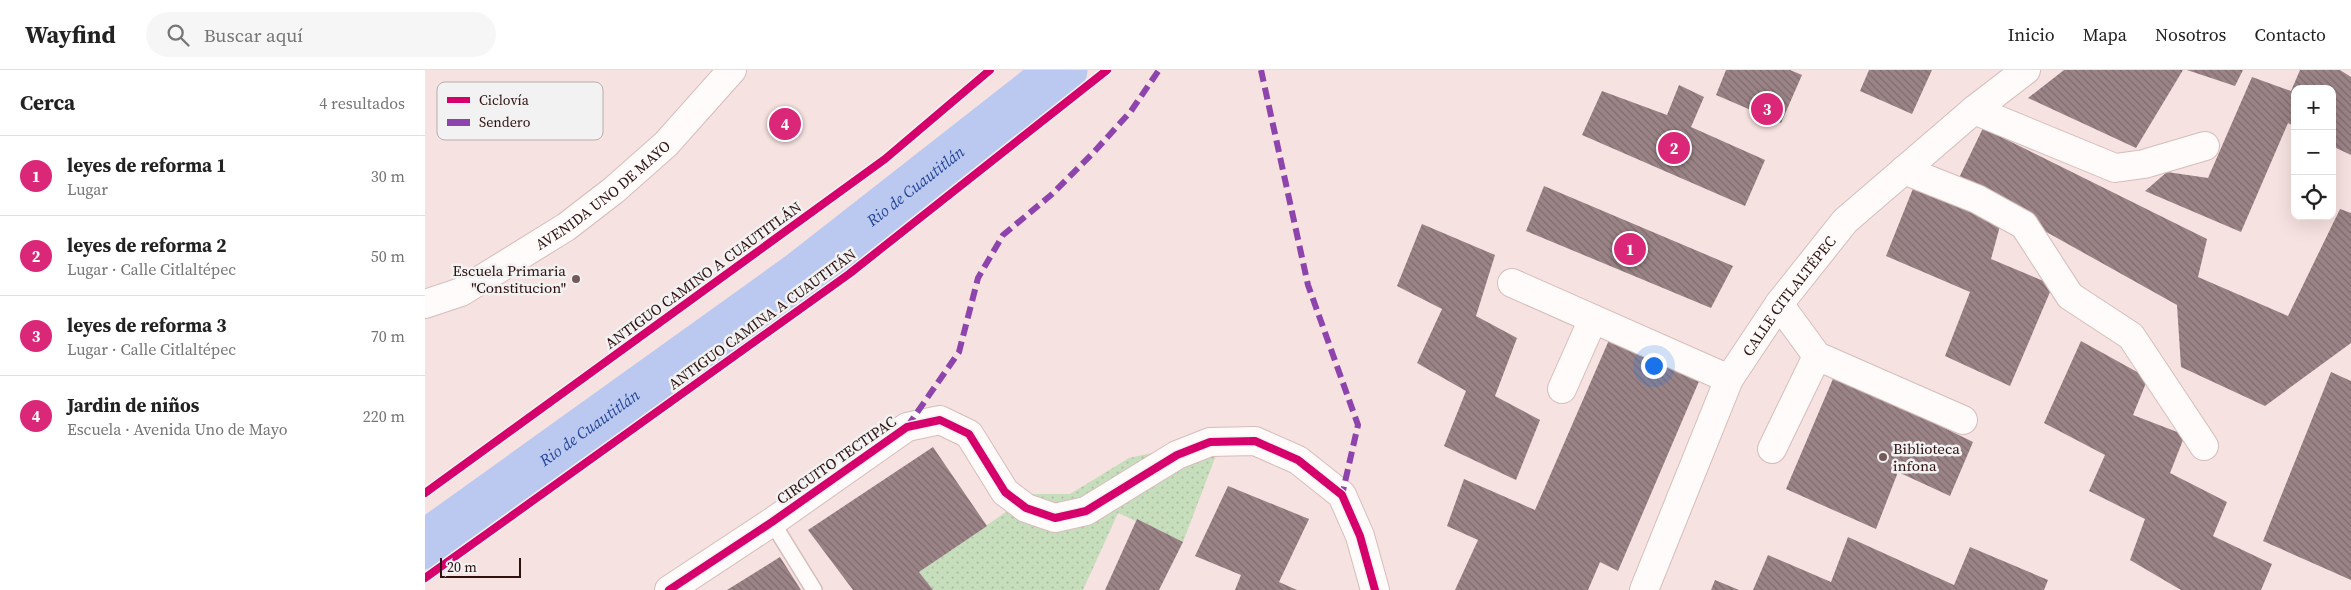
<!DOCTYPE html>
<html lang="es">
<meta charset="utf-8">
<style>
body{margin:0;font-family:"Source Serif 4",serif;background:#f6f6f6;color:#222}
.controls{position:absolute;right:15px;top:15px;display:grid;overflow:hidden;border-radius:10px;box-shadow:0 5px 20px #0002}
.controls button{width:45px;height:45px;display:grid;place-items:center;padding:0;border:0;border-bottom:1px solid #e0e0e0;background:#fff;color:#222;font:25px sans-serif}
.scale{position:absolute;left:15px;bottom:12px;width:81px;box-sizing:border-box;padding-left:5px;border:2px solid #2f1110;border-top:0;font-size:14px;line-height:18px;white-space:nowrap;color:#2f1110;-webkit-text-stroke:4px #f2f2f2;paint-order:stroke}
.you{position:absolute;left:1228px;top:295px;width:18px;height:18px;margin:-12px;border:4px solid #fff;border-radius:50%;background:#1a73e8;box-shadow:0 0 0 8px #1a73e833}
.badge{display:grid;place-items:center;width:32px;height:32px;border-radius:50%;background:#db2777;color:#fff;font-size:16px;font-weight:700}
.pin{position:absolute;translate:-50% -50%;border:2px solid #fff;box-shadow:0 1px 5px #0006}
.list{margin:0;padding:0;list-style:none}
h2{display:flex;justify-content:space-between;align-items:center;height:65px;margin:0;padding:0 20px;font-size:21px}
h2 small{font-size:16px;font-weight:400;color:#767676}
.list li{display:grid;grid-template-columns:32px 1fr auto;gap:15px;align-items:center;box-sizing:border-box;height:80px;padding:0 20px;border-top:1px solid #e0e0e0}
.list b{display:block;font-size:19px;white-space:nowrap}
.list p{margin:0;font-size:16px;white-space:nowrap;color:#767676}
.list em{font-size:16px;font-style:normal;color:#767676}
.icon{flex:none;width:28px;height:28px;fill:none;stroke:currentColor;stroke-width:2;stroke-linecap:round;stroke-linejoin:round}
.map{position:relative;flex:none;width:1926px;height:520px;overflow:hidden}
header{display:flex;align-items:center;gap:30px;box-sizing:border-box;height:70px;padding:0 25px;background:#fff;border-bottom:1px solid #e0e0e0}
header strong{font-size:24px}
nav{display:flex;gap:28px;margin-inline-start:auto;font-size:18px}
.search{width:350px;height:45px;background:#f6f6f6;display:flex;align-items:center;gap:12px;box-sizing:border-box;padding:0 18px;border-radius:28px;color:#767676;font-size:19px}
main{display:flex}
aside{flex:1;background:#fff}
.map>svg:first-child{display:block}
.grass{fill:url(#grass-dots)}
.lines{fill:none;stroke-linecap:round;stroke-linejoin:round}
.river{stroke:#bbc9f1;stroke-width:49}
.building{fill:url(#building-back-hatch)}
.lane-casing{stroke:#d6bdbb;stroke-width:18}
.street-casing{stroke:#d6bdbb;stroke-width:30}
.secondary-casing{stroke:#d6bdbb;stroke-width:30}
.lane{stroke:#fefbfa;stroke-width:15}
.street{stroke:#fefbfa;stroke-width:28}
.secondary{stroke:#fefbfa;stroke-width:28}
.quiet{stroke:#8e44ad;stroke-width:6;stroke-dasharray:12 6;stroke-linecap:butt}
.cycleway-casing{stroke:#f2f2f2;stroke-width:11}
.cycleway{stroke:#d6006c;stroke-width:8}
.poi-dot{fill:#755a59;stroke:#f2f2f2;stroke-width:2}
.labels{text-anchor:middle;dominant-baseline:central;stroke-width:5;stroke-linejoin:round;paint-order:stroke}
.street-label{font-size:15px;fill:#2f1110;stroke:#f2f2f2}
.poi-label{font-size:15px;fill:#2f1110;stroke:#f2f2f2;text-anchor:end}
.water-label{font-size:16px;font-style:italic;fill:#234597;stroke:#f2f2f2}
.key{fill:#f2f2f2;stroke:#b8aeae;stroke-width:1}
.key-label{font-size:14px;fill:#2f1110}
</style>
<header>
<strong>Wayfind</strong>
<div class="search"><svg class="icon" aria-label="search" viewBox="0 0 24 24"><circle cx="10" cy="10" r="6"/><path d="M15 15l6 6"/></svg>Buscar aquí</div>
<nav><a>Inicio</a><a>Mapa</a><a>Nosotros</a><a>Contacto</a></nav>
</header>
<main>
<aside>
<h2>Cerca<small>4 resultados</small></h2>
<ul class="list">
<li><span class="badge">1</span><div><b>leyes de reforma 1</b><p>Lugar</p></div><em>30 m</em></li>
<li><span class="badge">2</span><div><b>leyes de reforma 2</b><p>Lugar · Calle Citlaltépec</p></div><em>50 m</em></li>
<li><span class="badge">3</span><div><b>leyes de reforma 3</b><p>Lugar · Calle Citlaltépec</p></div><em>70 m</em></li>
<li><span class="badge">4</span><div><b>Jardin de niños</b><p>Escuela · Avenida Uno de Mayo</p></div><em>220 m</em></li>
</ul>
</aside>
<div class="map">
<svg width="1926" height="520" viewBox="0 0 1926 520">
<defs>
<pattern id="grass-dots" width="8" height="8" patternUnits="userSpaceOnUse" patternTransform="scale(1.25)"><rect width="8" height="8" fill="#c7debd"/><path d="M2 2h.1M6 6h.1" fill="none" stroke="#abbda1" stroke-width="1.8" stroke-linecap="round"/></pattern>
<pattern id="building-back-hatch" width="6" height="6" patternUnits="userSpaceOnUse" patternTransform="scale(1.25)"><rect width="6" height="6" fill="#9b8487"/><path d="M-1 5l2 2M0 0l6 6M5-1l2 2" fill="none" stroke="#7f6b6d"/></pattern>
</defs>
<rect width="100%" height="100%" fill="#f6e2e0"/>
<polygon class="grass" points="798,367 758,472 693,443 658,520 508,520 494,502 607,424 645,424 704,388"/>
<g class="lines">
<path class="river" id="s1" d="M0,475L375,206L638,0"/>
</g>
<g class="building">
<polygon points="1301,0 1365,0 1377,5 1356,53 1291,25"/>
<polygon points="1444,0 1507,0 1487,44 1435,21"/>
<polygon points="1639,0 1758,0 1711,78 1603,28"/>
<polygon points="1762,0 1818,0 1810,16"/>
<polygon points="1875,0 1915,0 1926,7 1926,85 1907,76 1907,19 1870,19 1870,57 1863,53 1816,162 1720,121 1742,102 1783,108 1827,7 1866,21"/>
<polygon points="1254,15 1279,27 1266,57 1340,90 1320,136 1157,65 1177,21 1242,45"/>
<polygon points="1558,58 1782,169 1773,207 1863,246 1915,139 1926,143 1926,273 1840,336 1756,297 1752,235 1532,112"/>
<polygon points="1119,116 1308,196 1286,238 1101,161"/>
<polygon points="1489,116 1575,156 1566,189 1628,215 1585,316 1520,286 1545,222 1461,186"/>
<polygon points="997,154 1070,185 1051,246 1092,268 1070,326 1115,350 1091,410 1019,376 1041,321 992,293 1017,239 972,216"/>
<polygon points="1184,270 1275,309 1193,501 1175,492 1163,520 1030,520 1053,470 1022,456 1039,409 1110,440"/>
<polygon points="1656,271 1723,308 1708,345 1760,365 1745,403 1802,432 1788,466 1847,494 1836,520 1756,520 1705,490 1720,449 1664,421 1680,385 1619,353"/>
<polygon points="1906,302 1926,311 1926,510 1838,471"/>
<polygon points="1410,304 1548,372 1525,426 1473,402 1451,459 1361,419"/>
<polygon points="508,377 562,456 494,502 508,520 428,520 383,460"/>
<polygon points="803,416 884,449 854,512 872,520 810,520 816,505 770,486"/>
<polygon points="712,449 758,472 734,520 680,520"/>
<polygon points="1423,467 1529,515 1545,477 1623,510 1619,520 1328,520 1343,485 1406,512"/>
<polygon points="355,487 376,520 302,520"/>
<polygon points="1290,510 1314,520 1286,520"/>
</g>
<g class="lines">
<g class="lane-casing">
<polyline id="lane" points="347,452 389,520"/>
</g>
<g class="street-casing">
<g id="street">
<polyline points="1549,40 1690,98 1719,94 1780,76"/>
<polyline points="1479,100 1552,129 1599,155 1645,226 1706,266 1779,376"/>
<polyline points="1087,213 1304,309"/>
<polyline points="1354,234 1392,286 1538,350"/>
<polyline points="1137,319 1168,249"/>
<polyline points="1347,379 1392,286"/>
<path id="s2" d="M1219,520L1304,309L1354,234L1420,151L1549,40L1601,0"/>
</g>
</g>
<g class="secondary-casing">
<g id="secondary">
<path id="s3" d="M0,234L36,222L141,157L189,120L241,74L307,0"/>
<polyline points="244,520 347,452 482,357 515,350 544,364 580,422 601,438 630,448 661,441 752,385 785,372 830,371 873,390 917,425 935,466 950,520"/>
</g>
</g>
<use href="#lane" class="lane"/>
<use href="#street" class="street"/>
<use href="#secondary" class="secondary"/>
<g class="quiet">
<polyline points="836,0 883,215 933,355 917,425"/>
<polyline points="482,357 534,282 553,208 578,165 626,125 669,82 706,41 734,0"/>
</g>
<g class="cycleway-casing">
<g id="cycleway">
<polyline points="0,423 460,89 565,0"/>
<polyline points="0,508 424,204 682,0"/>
<polyline points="244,520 347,452 482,357 515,350 544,364 580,422 601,438 630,448 661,441 752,385 785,372 830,371 873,390 917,425 935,466 950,520"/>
</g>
</g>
<use href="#cycleway" class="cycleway"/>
</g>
<g class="poi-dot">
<circle cx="151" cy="209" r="5"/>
<circle cx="1458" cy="387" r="5"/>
</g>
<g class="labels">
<g class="street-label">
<text stroke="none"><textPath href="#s3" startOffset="210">AVENIDA UNO DE MAYO</textPath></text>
<text transform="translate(278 205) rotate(-36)">ANTIGUO CAMINO A CUAUTITLÁN</text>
<text stroke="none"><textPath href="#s2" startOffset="330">CALLE CITLALTÉPEC</textPath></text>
<text transform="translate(337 249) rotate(-36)">ANTIGUO CAMINA A CUAUTITÁN</text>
<text transform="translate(411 390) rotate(-35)">CIRCUITO TECTIPAC</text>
</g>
<g class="poi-label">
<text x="141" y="200">Escuela Primaria<tspan x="141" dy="17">"Constitucion"</tspan></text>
<text x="1468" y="378" text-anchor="start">Biblioteca<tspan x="1468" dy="17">infona</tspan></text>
</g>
<g class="water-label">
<text stroke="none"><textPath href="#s1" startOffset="608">Rio de Cuautitlán</textPath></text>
<text stroke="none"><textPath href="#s1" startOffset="202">Rio de Cuautitlán</textPath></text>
</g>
</g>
<rect x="12" y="12" width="166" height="58" rx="8" class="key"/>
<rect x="22" y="27" width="23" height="6" fill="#d6006c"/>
<rect x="22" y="49" width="23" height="7" fill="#8e44ad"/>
<g class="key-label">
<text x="54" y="35">Ciclovía</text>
<text x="54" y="57">Sendero</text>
</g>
</svg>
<div class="controls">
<button>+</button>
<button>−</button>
<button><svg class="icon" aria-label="locate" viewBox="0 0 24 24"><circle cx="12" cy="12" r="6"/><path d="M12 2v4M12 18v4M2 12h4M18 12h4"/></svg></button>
</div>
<div class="scale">20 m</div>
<div class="you"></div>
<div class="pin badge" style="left:1205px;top:179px">1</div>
<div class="pin badge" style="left:1249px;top:78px">2</div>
<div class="pin badge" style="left:1342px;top:39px">3</div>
<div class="pin badge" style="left:360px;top:54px">4</div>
</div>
</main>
